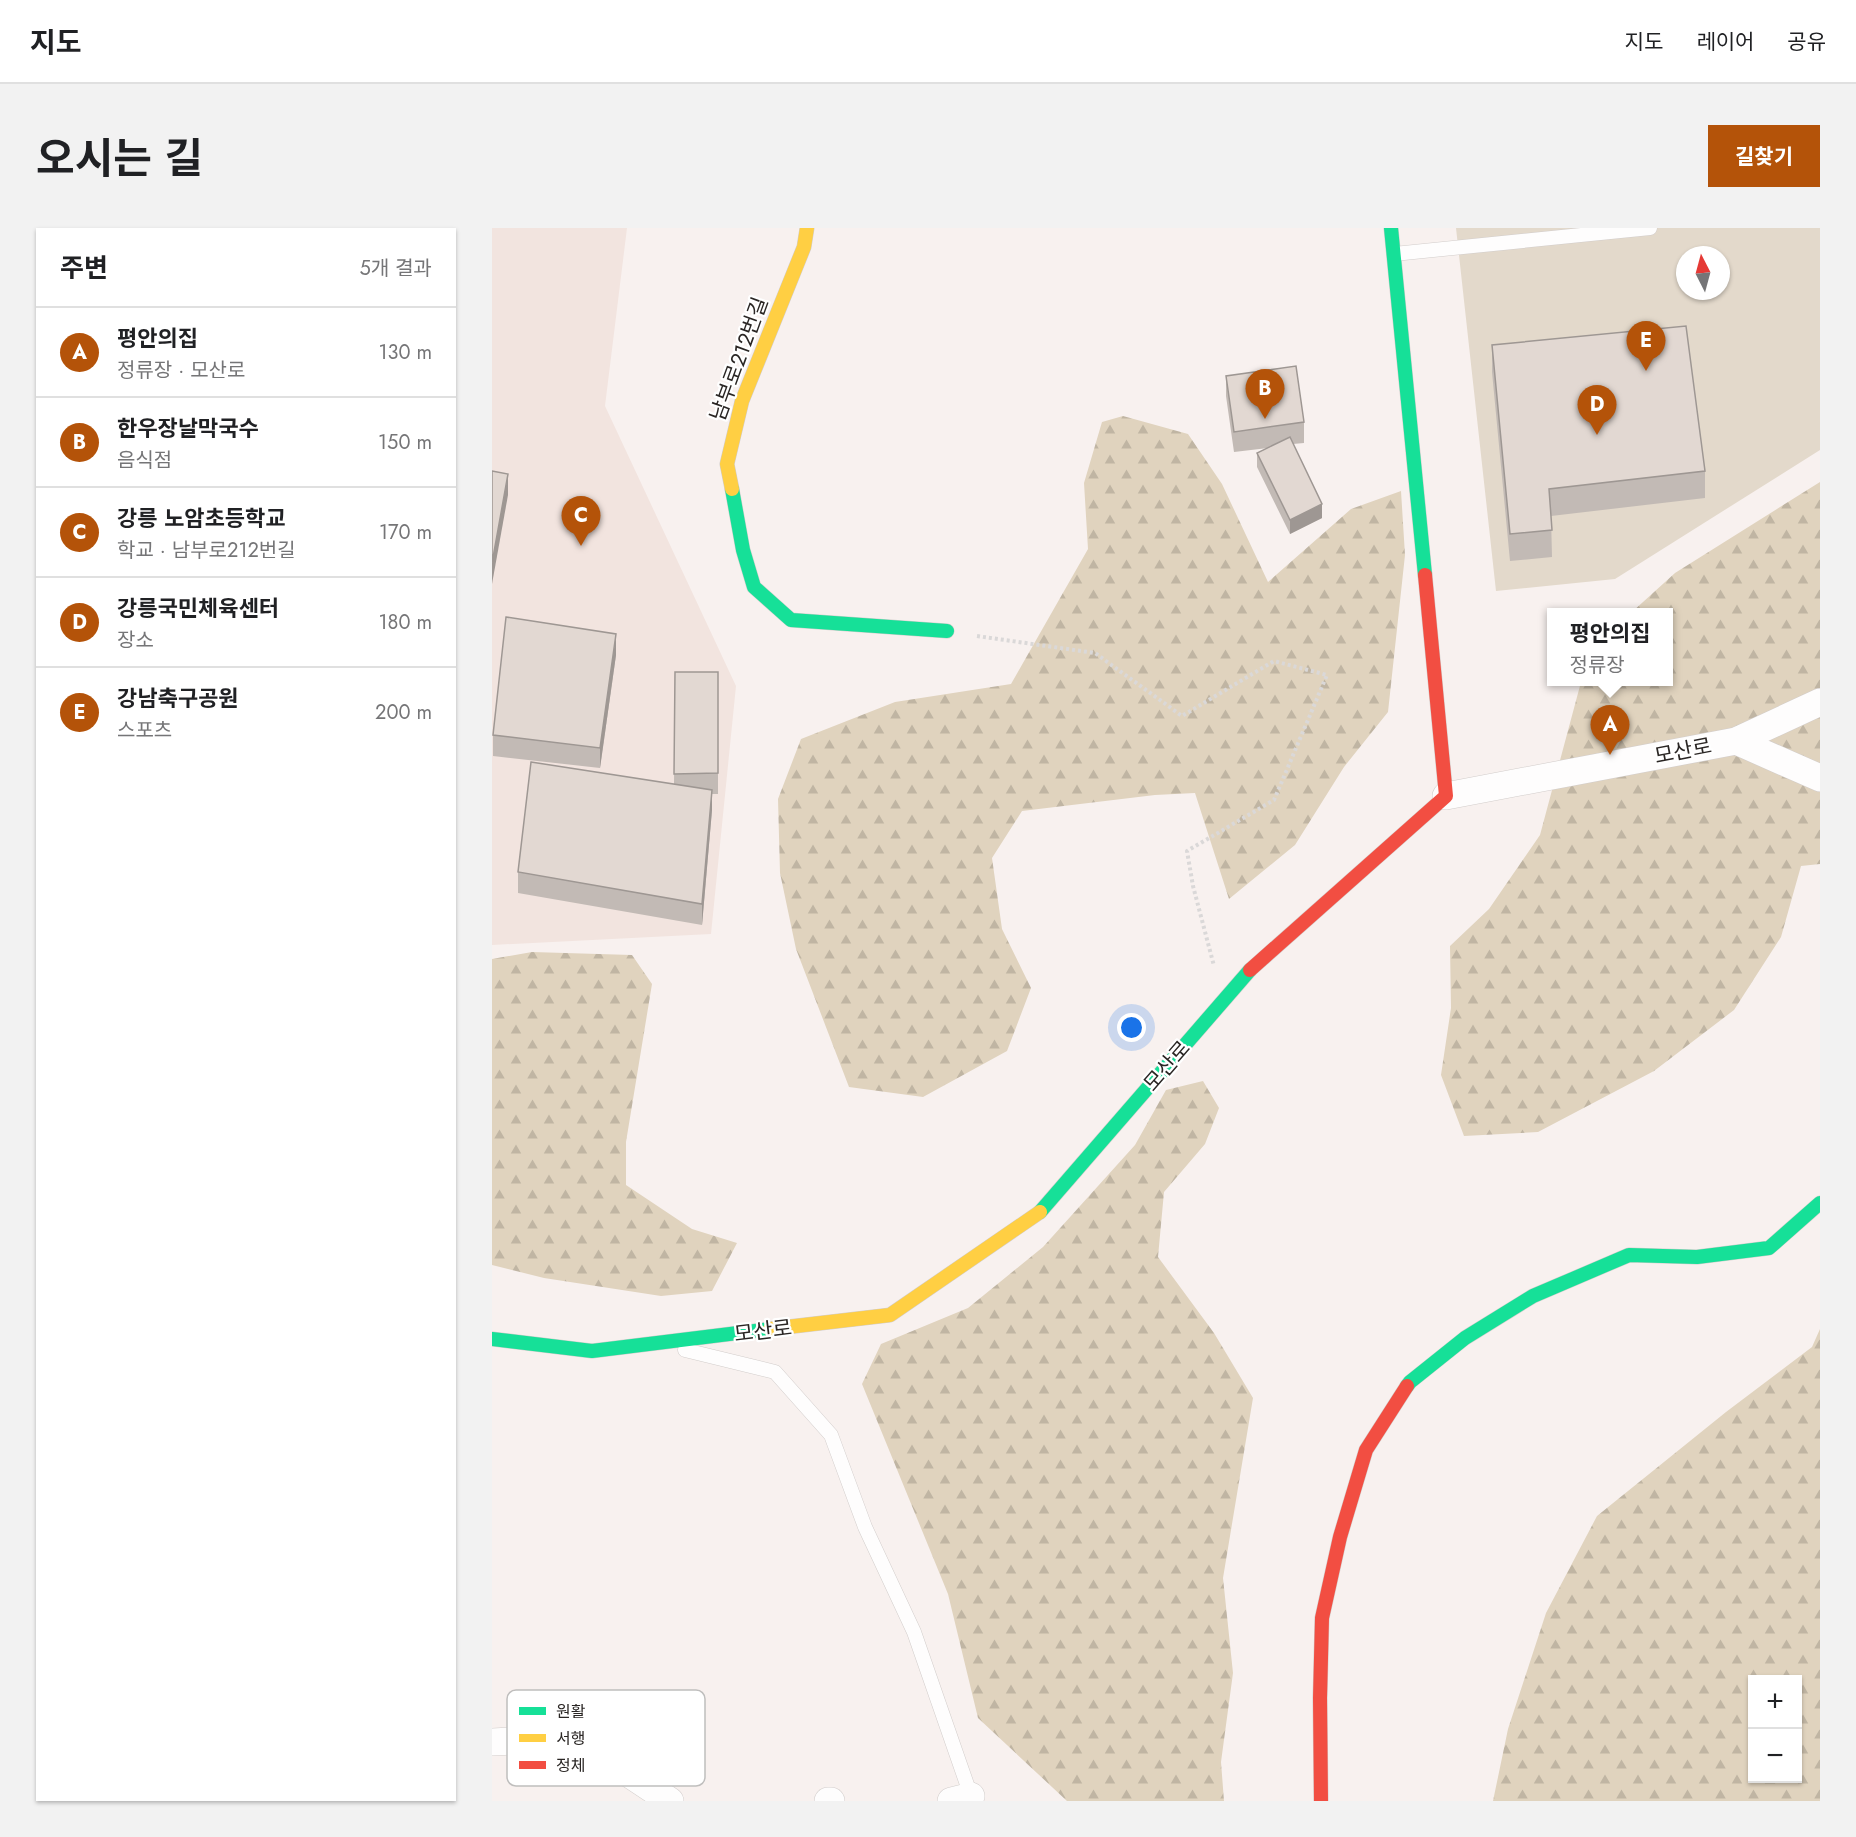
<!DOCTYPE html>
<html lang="ko">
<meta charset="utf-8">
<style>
body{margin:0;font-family:Jost,"Noto Sans KR",sans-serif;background:#f2f2f2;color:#202124}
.controls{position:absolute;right:18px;bottom:18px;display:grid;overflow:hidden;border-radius:0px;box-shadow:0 2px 4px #0004}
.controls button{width:54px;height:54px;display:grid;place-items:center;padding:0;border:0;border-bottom:2px solid #e0e0e0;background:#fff;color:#202124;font:30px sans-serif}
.compass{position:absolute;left:1184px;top:18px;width:54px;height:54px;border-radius:50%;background:#fff;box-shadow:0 2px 4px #0004;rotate:354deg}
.you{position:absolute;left:640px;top:800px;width:21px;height:21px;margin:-15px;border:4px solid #fff;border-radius:50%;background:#1a73e8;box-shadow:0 0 0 9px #1a73e833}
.badge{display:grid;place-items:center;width:39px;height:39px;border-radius:50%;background:#b45309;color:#fff;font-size:20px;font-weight:700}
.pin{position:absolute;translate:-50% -50px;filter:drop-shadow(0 2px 3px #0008)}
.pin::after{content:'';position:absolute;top:32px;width:21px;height:18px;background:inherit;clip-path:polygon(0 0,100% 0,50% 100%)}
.popup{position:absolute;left:1055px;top:380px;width:126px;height:78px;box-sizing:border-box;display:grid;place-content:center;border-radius:0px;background:#fff;filter:drop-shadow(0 2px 4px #0005);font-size:20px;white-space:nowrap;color:#757577}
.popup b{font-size:22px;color:#202124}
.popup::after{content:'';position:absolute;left:50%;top:100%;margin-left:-12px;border:12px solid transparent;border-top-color:#fff}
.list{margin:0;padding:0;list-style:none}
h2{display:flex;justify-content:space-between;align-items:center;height:78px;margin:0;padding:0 24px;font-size:26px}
h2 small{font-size:20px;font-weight:400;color:#757577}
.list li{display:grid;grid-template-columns:39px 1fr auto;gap:18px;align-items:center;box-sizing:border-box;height:90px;padding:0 24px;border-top:2px solid #e0e0e0}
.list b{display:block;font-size:22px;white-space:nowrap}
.list p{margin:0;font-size:20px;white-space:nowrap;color:#757577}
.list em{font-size:20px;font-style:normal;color:#757577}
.map{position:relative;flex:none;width:1328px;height:1573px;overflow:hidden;border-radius:0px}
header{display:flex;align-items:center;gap:36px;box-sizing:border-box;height:84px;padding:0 30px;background:#fff;border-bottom:2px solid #e0e0e0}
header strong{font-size:28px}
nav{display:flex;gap:33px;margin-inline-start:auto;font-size:21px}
.intro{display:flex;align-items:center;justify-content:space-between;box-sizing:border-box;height:144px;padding:0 36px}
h1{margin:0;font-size:42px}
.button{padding:15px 27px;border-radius:0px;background:#b45309;color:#fff;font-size:21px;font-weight:700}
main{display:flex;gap:36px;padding:0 36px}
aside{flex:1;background:#fff;border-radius:0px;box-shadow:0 2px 4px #0004}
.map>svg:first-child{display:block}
.built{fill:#f2e4df}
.forest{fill:url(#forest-firs);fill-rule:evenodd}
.green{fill:#e3d9cb;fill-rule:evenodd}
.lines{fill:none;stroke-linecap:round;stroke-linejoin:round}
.lane-casing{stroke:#d2cdcb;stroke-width:15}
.street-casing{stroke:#d2cdcb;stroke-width:28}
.fast-casing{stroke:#d2cdcb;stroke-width:15}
.slow-casing{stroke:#d2cdcb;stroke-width:15}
.jam-casing{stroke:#d2cdcb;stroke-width:15}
.path{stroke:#dad8d8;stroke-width:4;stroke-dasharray:3 3;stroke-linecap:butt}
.lane{stroke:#fefdfd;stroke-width:14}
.street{stroke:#fefdfd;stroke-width:27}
.fast{stroke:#16e098;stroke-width:14}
.slow{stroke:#ffcf43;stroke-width:14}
.jam{stroke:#f24e42;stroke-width:14}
.wall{fill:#c2bab5}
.shaded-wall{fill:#9e9793}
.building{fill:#e2d8d2;stroke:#9e9793;stroke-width:1.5}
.labels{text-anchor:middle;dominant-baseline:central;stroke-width:4.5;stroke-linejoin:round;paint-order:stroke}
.street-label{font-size:21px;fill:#2a2624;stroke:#fff}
.key{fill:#fff;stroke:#bfbebd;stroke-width:1.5}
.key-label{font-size:16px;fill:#2a2624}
</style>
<header>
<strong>지도</strong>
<nav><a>지도</a><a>레이어</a><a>공유</a></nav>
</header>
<div class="intro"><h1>오시는 길</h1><a class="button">길찾기</a></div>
<main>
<aside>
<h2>주변<small>5개 결과</small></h2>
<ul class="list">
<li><span class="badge">A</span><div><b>평안의집</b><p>정류장 · 모산로</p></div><em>130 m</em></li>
<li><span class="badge">B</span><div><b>한우장날막국수</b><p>음식점</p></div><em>150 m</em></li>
<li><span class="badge">C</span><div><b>강릉 노암초등학교</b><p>학교 · 남부로212번길</p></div><em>170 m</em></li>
<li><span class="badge">D</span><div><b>강릉국민체육센터</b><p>장소</p></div><em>180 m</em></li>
<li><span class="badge">E</span><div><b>강남축구공원</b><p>스포츠</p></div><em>200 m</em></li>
</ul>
</aside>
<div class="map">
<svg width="1328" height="1573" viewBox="0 0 1328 1573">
<defs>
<pattern id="forest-firs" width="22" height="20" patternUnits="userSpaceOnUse" patternTransform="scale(1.5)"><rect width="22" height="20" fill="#e0d3be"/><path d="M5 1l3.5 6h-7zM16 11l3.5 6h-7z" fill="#c0b5a3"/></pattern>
</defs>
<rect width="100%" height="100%" fill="#f8f1ef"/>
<polygon class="built" points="0,0 135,0 113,178 244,458 219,706 0,717"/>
<g class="forest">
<polygon points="631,188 696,206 730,256 776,354 859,281 909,263 913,327 896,484 852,539 803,617 737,671 703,565 663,567 530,583 500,630 510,701 539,760 515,823 431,869 357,859 304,721 288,645 286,571 309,511 403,474 519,456 596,321 592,255 610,194"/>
<polygon points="1328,254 1328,636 1309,638 1289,709 1242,782 1162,843 1046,904 972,908 949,847 959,780 958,718 997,681 1048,607 1089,454 1176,454 1176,384 1140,384 1183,345"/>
<polygon points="40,724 140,727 160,756 134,914 134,957 200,1001 245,1015 220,1063 169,1068 52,1050 0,1037 0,731"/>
<polygon points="711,853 727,880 713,916 672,964 666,1029 722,1105 761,1170 731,1350 741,1445 729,1534 732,1573 575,1573 486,1490 456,1366 370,1156 389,1116 476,1080 551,1019 643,917 674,862"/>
<path d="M1328,1101V1573H1001L1016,1501L1054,1385L1105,1288L1234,1184L1320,1119ZM1260,1452H1306V1550H1260Z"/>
</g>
<path class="green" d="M964,0H1328V222L1123,351L1004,363ZM1193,27H1229V63H1193Z"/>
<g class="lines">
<g class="lane-casing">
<g id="lane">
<polyline points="902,26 1158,0"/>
<polyline points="193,1122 283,1144 339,1207 373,1299 422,1404 479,1568 482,1572"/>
</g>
</g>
<g class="street-casing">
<g id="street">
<polyline points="1244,513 1328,550"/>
<polyline points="954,568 1244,513 1328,474"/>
<polyline points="0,1514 83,1510 178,1573"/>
<polyline points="336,1573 339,1573"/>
<polyline points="459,1573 479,1568"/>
</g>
</g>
<g class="fast-casing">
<g id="fast">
<polyline points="899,0 933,347"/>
<polyline points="240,261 251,322 262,359 299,392 455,403"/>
<polyline points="548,984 758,742"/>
<polyline points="0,1111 100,1123 278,1101"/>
<polyline points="915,1158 918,1154 973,1110 1041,1068 1137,1027 1205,1029 1277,1020 1328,975"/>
</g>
</g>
<g class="slow-casing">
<g id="slow">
<polyline points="240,261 235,236 250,173 312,19 315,0"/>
<polyline points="278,1101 398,1087 548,984"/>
</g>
</g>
<g class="jam-casing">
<g id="jam">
<polyline points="758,742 954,568 933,347"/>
<polyline points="829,1573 828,1470 830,1390 848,1309 874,1222 915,1158"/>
</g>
</g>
<polyline class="path" points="485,408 603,425 690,488 782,433 835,447 782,572 695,623 701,658 722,738"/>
<use href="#lane" class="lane"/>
<use href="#street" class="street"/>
<use href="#fast" class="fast"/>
<use href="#slow" class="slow"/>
<use href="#jam" class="jam"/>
</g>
<g class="wall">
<polygon points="1000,117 1213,243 1213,270 1059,288 1060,329 1018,333 1000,144"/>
<polygon points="734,148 812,194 812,215 801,216 830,290 798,306 765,239 765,225 776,220 742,224 734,168"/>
<polygon points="124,427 108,540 1,528 1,507"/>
<polygon points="183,444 226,444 226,566 220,566 220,582 210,697 26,665 26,644 182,556"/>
</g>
<g class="shaded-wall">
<polygon points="16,246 16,267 0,356 0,335"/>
<polygon points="830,276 830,290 798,306 798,292"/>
<polygon points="124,406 124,427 108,540 108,520"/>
<polygon points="220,562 220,582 210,697 210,676"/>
</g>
<g class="building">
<polygon points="1194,98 1213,243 1057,261 1060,302 1018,306 1000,117"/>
<polygon points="804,138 812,194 742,204 734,148"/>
<polygon points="798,209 830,276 798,292 765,225"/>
<polygon points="0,243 16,246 0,335"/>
<polygon points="14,389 124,406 108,520 1,507"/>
<polygon points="183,444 226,444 226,545 182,546"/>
<polygon points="39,534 220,562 210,676 26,644"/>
</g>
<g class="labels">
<g class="street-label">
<text transform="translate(247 131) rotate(-70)">남부로212번길</text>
<text transform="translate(1191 523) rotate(-11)">모산로</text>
<text transform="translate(675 838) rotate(-49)">모산로</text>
<text transform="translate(271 1103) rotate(-7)">모산로</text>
</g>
</g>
<rect x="15" y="1462" width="198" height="96" rx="9" class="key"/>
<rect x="27" y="1479" width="27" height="8" fill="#16e098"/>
<rect x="27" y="1506" width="27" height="8" fill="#ffcf43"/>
<rect x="27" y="1533" width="27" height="8" fill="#f24e42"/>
<g class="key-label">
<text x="64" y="1489">원활</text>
<text x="64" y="1516">서행</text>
<text x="64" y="1543">정체</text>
</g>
</svg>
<div class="controls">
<button>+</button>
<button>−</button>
</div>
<svg class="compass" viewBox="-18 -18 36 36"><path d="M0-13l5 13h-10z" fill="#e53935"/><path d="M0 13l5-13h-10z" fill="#757577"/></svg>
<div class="you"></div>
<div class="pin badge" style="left:1118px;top:527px">A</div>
<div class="popup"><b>평안의집</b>정류장</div>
<div class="pin badge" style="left:773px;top:191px">B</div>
<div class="pin badge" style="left:89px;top:318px">C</div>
<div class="pin badge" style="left:1105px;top:207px">D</div>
<div class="pin badge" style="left:1154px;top:143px">E</div>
</div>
</main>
